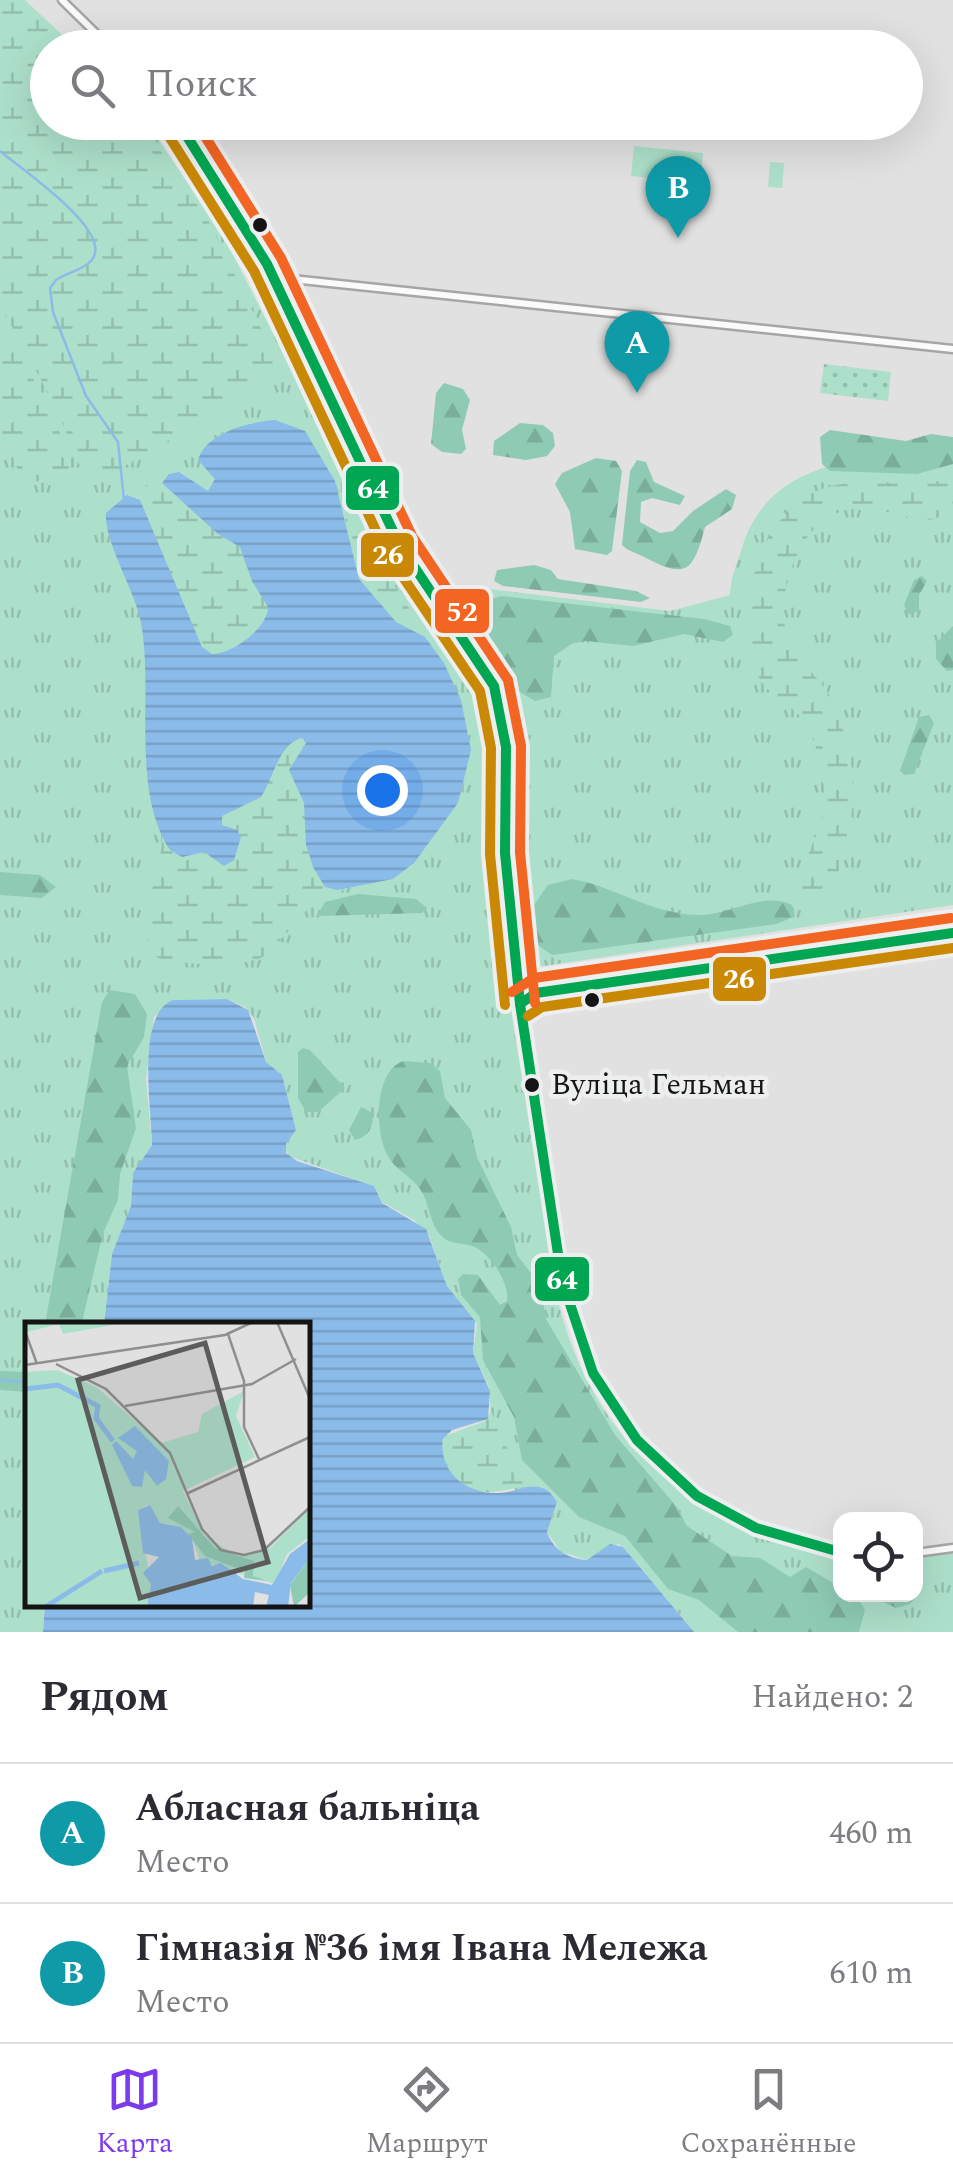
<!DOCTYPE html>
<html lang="ru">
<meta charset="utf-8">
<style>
body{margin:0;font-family:Spectral,serif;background:#f7f7f7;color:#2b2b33}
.controls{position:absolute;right:30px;bottom:30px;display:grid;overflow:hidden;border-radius:20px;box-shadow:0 10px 40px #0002}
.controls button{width:90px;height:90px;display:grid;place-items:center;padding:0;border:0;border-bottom:2px solid #e1e1e2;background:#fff;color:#2b2b33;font:50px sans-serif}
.you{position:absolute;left:382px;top:790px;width:35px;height:35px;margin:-25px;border:8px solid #fff;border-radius:50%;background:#1a73e8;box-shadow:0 0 0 15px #1a73e833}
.badge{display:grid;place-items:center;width:65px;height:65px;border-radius:50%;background:#7c3aed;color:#fff;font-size:32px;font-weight:700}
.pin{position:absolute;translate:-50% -82px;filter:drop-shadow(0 2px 5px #0008)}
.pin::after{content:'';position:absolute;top:52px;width:35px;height:30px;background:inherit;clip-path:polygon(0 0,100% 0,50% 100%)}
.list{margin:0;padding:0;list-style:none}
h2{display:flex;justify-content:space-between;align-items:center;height:130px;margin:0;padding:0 40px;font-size:42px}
h2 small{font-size:32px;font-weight:400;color:#7c7c81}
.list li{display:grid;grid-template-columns:65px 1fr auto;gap:30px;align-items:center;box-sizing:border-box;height:140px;padding:0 40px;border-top:2px solid #e1e1e2}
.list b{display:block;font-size:38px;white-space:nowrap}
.list p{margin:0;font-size:32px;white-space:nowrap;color:#7c7c81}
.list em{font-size:32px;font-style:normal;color:#7c7c81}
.icon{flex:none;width:55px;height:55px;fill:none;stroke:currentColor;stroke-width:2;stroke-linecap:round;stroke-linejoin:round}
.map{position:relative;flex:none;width:953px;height:1632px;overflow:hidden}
.search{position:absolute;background:#fff;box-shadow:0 10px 40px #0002;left:30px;right:30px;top:30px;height:110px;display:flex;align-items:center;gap:25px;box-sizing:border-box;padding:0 35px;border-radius:55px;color:#7c7c81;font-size:38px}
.sheet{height:410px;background:#fff}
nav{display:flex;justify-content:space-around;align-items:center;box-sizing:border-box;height:140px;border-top:2px solid #e1e1e2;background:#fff;font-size:28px;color:#7c7c81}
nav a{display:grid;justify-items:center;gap:5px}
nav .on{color:#7c3aed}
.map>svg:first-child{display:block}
.grass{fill:url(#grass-tufts)}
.forest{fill:url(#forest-firs)}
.wetland{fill:url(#wetland-marsh)}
.park{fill:url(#park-dots)}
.pitch{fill:#ade0ca}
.water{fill:url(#water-rules)}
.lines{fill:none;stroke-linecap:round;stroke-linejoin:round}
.stream{stroke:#8bbbe9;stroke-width:2.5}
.minor-casing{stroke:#a6a6a6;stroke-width:11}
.minor{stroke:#fafafa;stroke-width:6}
.bus-1-casing{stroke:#edeeef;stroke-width:18}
.bus-2-casing{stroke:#edeeef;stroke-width:18}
.bus-3-casing{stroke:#edeeef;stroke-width:18}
.bus-1{stroke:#00a651;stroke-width:10}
.bus-2{stroke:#ca8904;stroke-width:10}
.bus-3{stroke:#f26522;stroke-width:10}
.bus-dot{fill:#141414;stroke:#edeeef;stroke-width:4}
.labels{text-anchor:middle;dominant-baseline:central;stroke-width:9;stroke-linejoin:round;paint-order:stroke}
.bus-label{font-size:30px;fill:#141414;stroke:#edeeef;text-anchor:start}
.inset-river{fill:none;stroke:#8bbbe9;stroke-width:5}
.inset-road{fill:none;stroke:#8f8f8f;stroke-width:2.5}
.view{fill:#5c5c5c;fill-opacity:0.15;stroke:#5c5c5c;stroke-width:5}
.inset-edge{fill:none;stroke:#141414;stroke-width:5}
.line-badge{stroke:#edeeef;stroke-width:4}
.badge-label{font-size:28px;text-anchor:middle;font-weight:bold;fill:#fff}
</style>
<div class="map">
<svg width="953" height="1632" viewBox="0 0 953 1632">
<defs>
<pattern id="grass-tufts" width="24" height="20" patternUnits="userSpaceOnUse" patternTransform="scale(2.5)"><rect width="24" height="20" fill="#ade0ca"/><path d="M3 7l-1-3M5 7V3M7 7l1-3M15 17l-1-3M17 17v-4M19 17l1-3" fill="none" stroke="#94bfad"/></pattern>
<pattern id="forest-firs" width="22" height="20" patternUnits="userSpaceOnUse" patternTransform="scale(2.5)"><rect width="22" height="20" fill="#8fcbb4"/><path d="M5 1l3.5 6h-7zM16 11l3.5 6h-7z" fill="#7aad9a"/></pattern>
<pattern id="wetland-marsh" width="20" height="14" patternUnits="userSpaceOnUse" patternTransform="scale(2.5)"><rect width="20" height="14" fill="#ade0ca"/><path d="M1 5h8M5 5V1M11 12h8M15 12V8" fill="none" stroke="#94bfad"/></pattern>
<pattern id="park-dots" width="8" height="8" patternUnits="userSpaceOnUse" patternTransform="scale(2.5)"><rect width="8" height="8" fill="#ade0ca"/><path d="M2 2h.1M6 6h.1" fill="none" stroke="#94bfad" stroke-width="1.8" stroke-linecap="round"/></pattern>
<pattern id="water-rules" width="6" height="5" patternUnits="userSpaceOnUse" patternTransform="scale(2.5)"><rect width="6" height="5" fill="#8bbbe9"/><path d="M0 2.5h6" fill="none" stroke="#77a0c7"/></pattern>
</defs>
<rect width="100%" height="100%" fill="#e1e1e1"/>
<path class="grass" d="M0,0H25L75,47L48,48V122L147,123L224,237L385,553C407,579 452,615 482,588L670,611L730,595C730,581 736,565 741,551C768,454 871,458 953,449V905L510,971L508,976C512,1038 529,1103 538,1165C547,1217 548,1272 564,1323C605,1457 708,1531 840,1557V1594H916V1557L953,1550V1632H694L623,1547L618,1544L587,1560L561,1552L547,1532L556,1506L552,1494L515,1491L491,1414L489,1387L473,1353L477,1324L447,1286L429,1235L414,1220L382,1202L373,1186L289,1156L284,1147L296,1130L282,1075L266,1062L254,1018L245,1007L227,999L173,1000L154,1017L146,1079L152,1145L133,1173L131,1206L112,1254L104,1324H28V1604L45,1605L43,1632H0Z"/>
<g class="forest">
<polygon points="444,383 463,389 470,400 462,430 466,449 461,454 442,452 431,444 436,393"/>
<polygon points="520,423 543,425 553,433 555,446 547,456 526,460 493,455 494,441"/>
<polygon points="830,430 906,441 931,434 953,437 953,464 917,474 830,471 822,464 820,437"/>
<polygon points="596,458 616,461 622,471 612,551 607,555 575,549 570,512 555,484 562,473"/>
<path d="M637,460L646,462L654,482L685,496L680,505L652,498L641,502L640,522L660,533L673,531L693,511L726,489L736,495L732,509L705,527C693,573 686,579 644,557C635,552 629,552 622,545L630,471Z"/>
<polygon points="534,565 551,570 558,579 636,591 650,598 641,602 503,586 494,581 497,570"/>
<polygon points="922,576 927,581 919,595 919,612 908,614 904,605 914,580"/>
<polygon points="501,596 704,619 730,626 733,635 723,642 684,634 633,646 586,641 573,643 554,656 551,697 535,701 518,691 497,647 475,617 482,602"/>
<polygon points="953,626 953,670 947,671 936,659 936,643"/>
<polygon points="929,715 934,723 914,774 905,775 900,771 919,717"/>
<polygon points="0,872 40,875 56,887 42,898 0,895"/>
<path d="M572,879C617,887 652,915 700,915C730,915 763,891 792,905L795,916L777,924L552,955L532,941L529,912L548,885Z"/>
<polygon points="358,894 416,899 427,908 422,913 317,916 325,902"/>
<polygon points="110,990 135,994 147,1014 144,1037 127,1066 136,1128 120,1174 118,1200 103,1233 82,1322 45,1324 102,1002"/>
<polygon points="303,1048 310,1050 345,1088 318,1112 306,1112 298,1098 298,1052"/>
<path d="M404,1061L430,1063L440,1071L445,1098L471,1130L477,1157L511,1227L517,1255L540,1285L546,1319L615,1435L677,1507L687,1526L732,1556L760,1558L790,1577L806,1567L840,1587V1594L857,1597L865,1610L859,1632H738L699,1600L668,1589L625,1536L579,1517L522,1460L514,1417L483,1360L480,1317L461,1295L458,1279L463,1274L478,1275L500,1305L507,1301C510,1284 490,1252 472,1246C458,1242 448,1245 438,1232C429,1219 429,1202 420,1189C411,1176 395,1170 388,1156C374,1133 374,1069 404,1061Z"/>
<path d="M361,1107L371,1112C376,1125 368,1137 355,1140L349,1130Z"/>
<polygon points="0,1371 27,1372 27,1392 0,1390"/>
<polygon points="916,1586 917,1596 910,1604 896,1608 881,1601 882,1595 916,1594"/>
</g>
<g class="wetland">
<polygon points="0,0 16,0 68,47 48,48 48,122 141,123 208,220 277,361 277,370 264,386 109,475 93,475 79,464 56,407 0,305"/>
<path d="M0,324C20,357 77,443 68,480L55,487L22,476L0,438Z"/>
<path d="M169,474L164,478L218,534L240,547L252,581L268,607L262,624L219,655C181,650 161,524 135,496L127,495Z"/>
<path d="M953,478V512C944,515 933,521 923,520C891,515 860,498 827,518C794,538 772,608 790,642C808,677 829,679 842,726C859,786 856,802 841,860C836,878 838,898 821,907H807L799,898C797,860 829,829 824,788C821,766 815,732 800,716C785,700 766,695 757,673C735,614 755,519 817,491C860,472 909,491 953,478Z"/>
<path d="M345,508L430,641C419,632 406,630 395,621C359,591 346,552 345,508Z"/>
<path d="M299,738L306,743L291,764L292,778L304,803L309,856L324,887L345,889C293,910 303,921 267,954C250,969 180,965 158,958C128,937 164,866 162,836L176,856L204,852L215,863L240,833L222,825V816L257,800L274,765Z"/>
<path d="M491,1411L507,1448L548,1491C514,1476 485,1512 451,1473C441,1462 440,1449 445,1436L485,1421Z"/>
</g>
<polygon class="park" points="824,364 891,372 888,401 820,393"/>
<g class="pitch">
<polygon points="634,146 703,153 700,183 631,176"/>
<polygon points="770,162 784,163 782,188 768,187"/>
</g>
<g class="water">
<path d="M275,420L305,431L335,481L359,579L396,622L425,637L444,663L461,700L471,750L458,803L414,863L393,879L337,890L325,887L313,867L306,845L304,803L289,770L306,743L302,738C279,743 273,779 261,797L222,816V825L237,830L241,837L234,860L224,866L204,852L182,857L170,850C130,789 154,692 141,623C135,590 104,543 106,513L127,495L140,500L202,647L212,654C232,654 268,628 268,607L252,581L240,547L218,534L162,483L169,474L179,472L208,491L215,479L198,460C206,432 250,422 275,420Z"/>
<path d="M173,1000L227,999L248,1010L266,1062L282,1075L296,1130L286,1144V1153L297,1161L374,1186L382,1203L426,1229L447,1286L475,1321L473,1353L490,1391L488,1419L452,1430L443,1439C438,1472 467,1495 499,1493C512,1493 526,1484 539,1487C548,1489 552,1494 557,1502L547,1532C553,1550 569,1559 587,1560L610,1544L623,1547L694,1632H43L45,1605L308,1604V1324H104L112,1254L131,1206L133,1173L152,1145C152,1113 135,1014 173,1000Z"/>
</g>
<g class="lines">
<g class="stream">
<path d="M0,151C20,168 117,233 91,261C83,270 66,273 56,280L50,288L53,312L86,396L118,442L124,500"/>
<polyline points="0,1380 28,1382"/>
</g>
<g class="minor-casing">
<g id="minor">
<polyline points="62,0 111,48"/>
<polyline points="178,122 267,264 399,544 473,649 494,686 506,747 505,853 520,1004 562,1280 593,1373 637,1440 697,1496 756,1528 840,1552"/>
<polyline points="273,277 953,349"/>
<polyline points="520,1004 536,993 953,933"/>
<polyline points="522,1005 537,1009 953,948"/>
<polyline points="916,1553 953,1548"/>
</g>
</g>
<use href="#minor" class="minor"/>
<g class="bus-1-casing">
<g id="bus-1">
<polyline points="178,122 267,264 399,544 494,686 506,747 505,853 520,1004 562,1280 593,1373 637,1440 697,1496 756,1528 840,1552"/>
<polyline points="520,1004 536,993 953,933"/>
</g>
</g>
<g class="bus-2-casing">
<g id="bus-2">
<polyline points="165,130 254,271 386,552 480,691 491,748 490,854 505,1005"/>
<polyline points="528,1016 542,1007 953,948"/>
</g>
</g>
<g class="bus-3-casing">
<g id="bus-3">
<polyline points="196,122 281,258 412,536 508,680 521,746 520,852 535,1003"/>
<polyline points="512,992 534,978 951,918"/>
</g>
</g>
<use href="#bus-1" class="bus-1"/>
<use href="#bus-2" class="bus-2"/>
<use href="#bus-3" class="bus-3"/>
</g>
<g class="bus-dot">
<circle cx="260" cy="225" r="9"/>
<circle cx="592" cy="1000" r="9"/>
<circle cx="532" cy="1085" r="9"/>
</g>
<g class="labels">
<g class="bus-label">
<text x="551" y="1085">Вуліца Гельман</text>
</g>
</g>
<g transform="translate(25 1322)">
<rect width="285" height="285" fill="#e1e1e1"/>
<path d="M32,48L71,65L136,121L173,110L177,92L219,69L211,94L230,135L158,169L179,213L212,234L245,226L285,186V214L262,232L250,262L175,239L167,216L156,205L135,201L122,183L113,188L126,262L122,285H0V50Z" fill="#ade0ca"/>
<path d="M153,184L190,226L229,239L228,254L242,259L219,256L220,249L180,234L163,212L170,210L143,196ZM285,236V270L269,285L265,263Z" fill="#8fcbb4"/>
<path d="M37,51L75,68L103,94L86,117L74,121L54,102L0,88V52Z" fill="#ade0ca"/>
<path d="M0,0H93V2L38,12L34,2L2,10Z" fill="#ade0ca"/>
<path d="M110,104L144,139L141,157L132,164L120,148L117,165L107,164L87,123L91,119L108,137L112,129L93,116ZM125,183L135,201L156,205L167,216L170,238L183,236L187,244L196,241L218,257L247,263L265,232L285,217V236L266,261L263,285H241L244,273L230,270L228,285H122L126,262L118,251L134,235L118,231L113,188Z" fill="#8bbbe9"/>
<path class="inset-river" d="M0,67L33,63L73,84L71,96L88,119M79,249L114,241M20,285L77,249"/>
<path class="inset-road" d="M252,0L285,77M0,9L12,42M203,12L219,59V105L234,137M31,42L81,67L145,131L177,207L196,228L219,233L239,228L285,185M0,43L200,13L228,0M100,84L227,62L271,37M161,172L285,115"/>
<path class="view" d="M180,21L243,240L115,276L53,58Z"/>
<rect width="285" height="285" class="inset-edge"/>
</g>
<g class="line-badge">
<rect x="344" y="464" width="57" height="48" rx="10" fill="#00a651"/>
<rect x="359" y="531" width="57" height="48" rx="10" fill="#ca8904"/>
<rect x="433" y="587" width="58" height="48" rx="10" fill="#f26522"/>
<rect x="711" y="955" width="57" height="48" rx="10" fill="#ca8904"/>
<rect x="533" y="1255" width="58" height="48" rx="10" fill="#00a651"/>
</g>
<g class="badge-label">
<text x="373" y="498">64</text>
<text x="388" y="564">26</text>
<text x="462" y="621">52</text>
<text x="739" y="988">26</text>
<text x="562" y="1289">64</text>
</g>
</svg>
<div class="controls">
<button><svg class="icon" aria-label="locate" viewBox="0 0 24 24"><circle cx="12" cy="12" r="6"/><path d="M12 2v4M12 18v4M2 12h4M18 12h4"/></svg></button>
</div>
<div class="you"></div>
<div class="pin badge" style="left:637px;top:393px;background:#0f9aa8">A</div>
<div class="pin badge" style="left:678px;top:238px;background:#0f9aa8">B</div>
<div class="search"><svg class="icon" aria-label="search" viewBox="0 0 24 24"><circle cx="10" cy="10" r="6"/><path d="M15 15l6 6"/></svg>Поиск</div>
</div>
<section class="sheet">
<h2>Рядом<small>Найдено: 2</small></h2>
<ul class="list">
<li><span class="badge" style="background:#0f9aa8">A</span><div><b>Абласная бальніца</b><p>Место</p></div><em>460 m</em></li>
<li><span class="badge" style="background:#0f9aa8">B</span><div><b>Гімназія №36 імя Івана Мележа</b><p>Место</p></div><em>610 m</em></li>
</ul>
</section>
<nav>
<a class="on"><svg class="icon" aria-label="map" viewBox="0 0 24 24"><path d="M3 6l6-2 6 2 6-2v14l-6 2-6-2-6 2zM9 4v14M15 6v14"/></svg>Карта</a>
<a><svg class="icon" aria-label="directions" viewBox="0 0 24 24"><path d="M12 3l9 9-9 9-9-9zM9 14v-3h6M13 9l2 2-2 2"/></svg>Маршрут</a>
<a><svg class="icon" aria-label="saved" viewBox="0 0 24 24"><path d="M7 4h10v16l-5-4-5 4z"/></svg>Сохранённые</a>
</nav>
